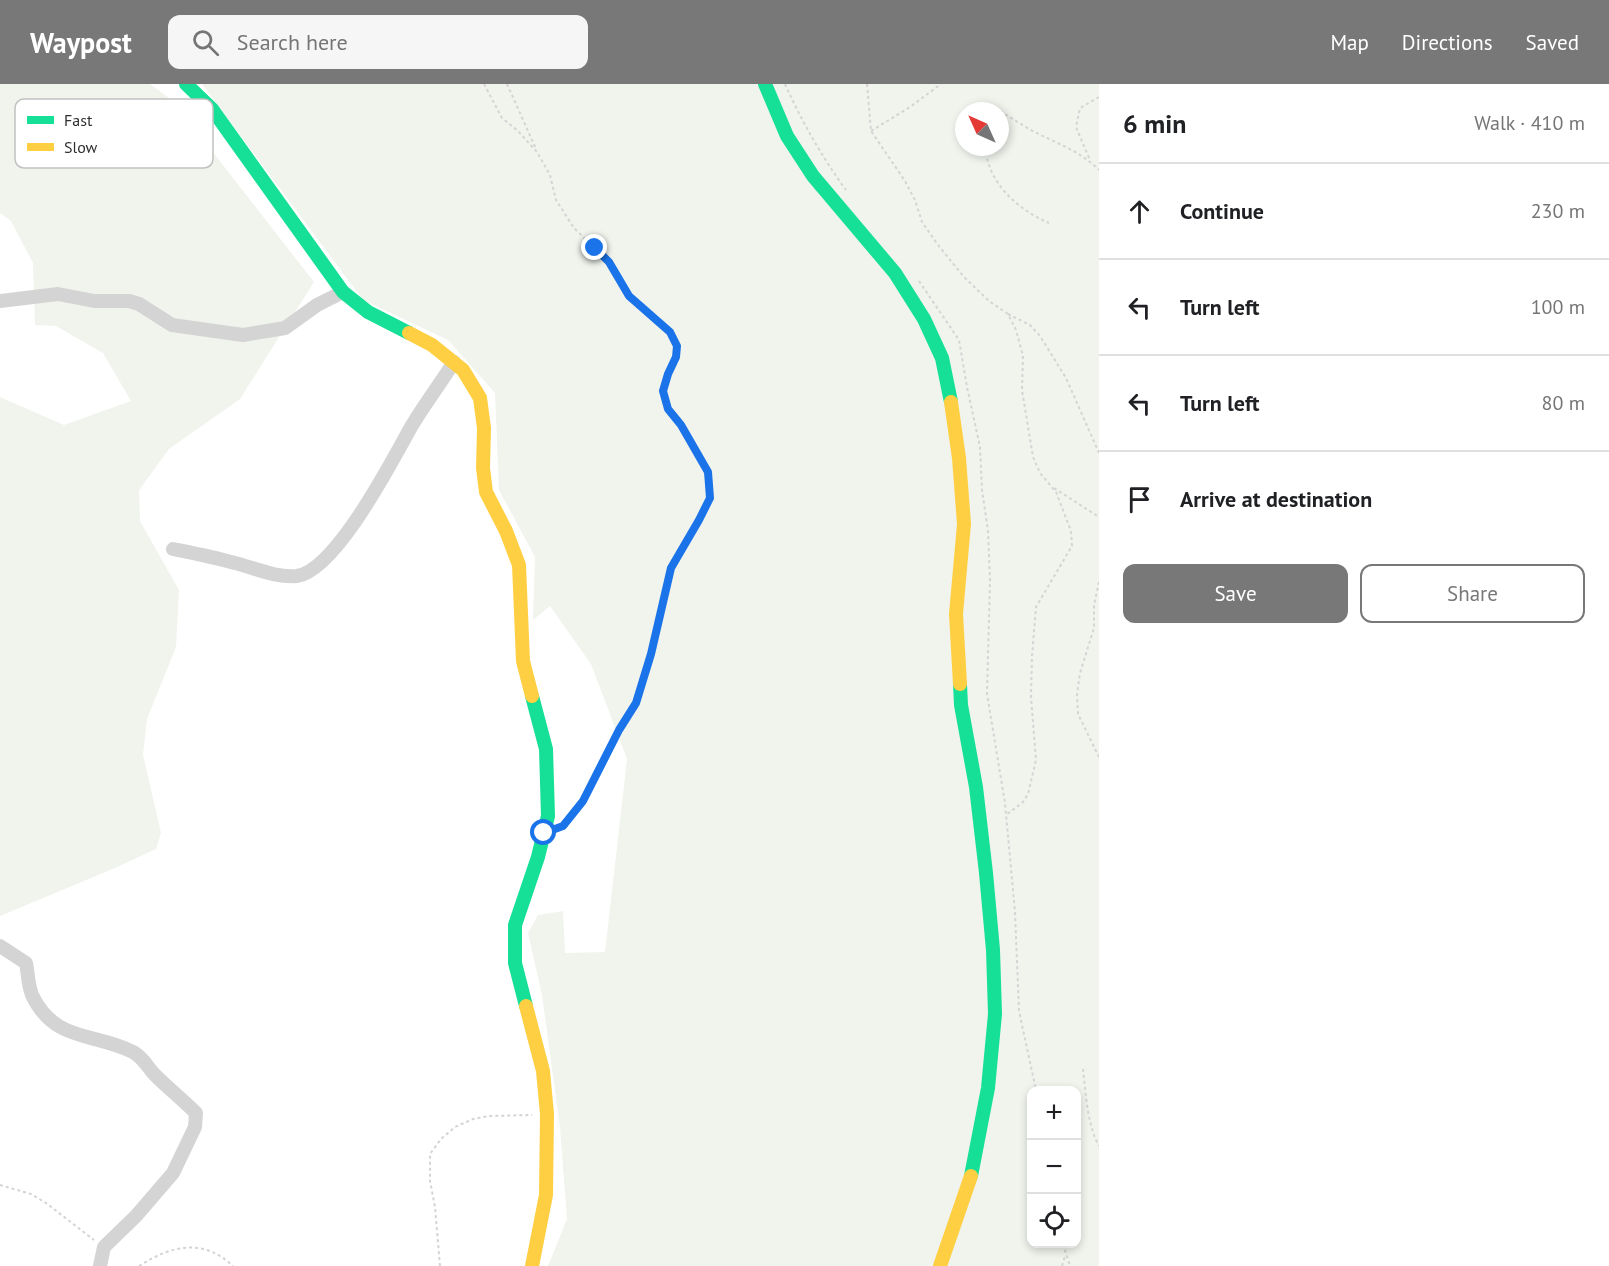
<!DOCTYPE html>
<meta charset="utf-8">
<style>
body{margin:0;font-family:"PT Sans",sans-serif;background:#f6f6f6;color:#202124}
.controls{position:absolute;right:18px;bottom:18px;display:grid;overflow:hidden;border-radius:12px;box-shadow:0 3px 9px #0003}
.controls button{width:54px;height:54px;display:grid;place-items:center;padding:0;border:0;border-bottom:2px solid #e0e0e0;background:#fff;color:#202124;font:30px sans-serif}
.compass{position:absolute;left:955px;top:18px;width:54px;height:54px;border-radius:50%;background:#fff;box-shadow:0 3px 9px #0003;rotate:315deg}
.stop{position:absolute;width:18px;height:18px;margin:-14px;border:4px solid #1a73e8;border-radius:50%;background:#fff}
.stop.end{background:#1a73e8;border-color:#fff;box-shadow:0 2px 6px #0008}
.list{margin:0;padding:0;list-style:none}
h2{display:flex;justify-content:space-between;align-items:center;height:78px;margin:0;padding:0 24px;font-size:26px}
h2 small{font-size:20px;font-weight:400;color:#757577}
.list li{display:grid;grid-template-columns:39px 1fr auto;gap:18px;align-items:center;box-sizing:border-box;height:96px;padding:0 24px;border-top:2px solid #e0e0e0}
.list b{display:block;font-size:22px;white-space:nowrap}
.list em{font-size:20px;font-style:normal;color:#757577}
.actions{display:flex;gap:12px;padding:18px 24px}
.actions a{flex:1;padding:14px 0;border:2px solid #787878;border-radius:12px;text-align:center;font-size:21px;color:#787878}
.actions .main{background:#787878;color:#fff}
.icon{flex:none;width:33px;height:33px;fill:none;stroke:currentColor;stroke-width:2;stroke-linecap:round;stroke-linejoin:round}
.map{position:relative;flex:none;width:1099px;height:1182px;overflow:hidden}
header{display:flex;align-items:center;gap:36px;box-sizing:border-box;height:84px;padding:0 30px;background:#787878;color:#fff}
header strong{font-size:28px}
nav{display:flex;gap:33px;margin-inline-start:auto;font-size:21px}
.search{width:420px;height:54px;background:#f6f6f6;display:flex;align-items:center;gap:15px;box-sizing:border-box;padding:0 21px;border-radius:12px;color:#757577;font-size:22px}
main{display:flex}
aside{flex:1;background:#fff}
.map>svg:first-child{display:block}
.green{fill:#f0f4ed;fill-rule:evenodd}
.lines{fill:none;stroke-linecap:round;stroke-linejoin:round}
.path{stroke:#d4d4d4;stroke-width:2;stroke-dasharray:3 3;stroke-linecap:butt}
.street{stroke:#d4d4d4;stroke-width:14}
.fast{stroke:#16e098;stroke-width:14}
.slow{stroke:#ffcf43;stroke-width:14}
.route{stroke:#1a73e8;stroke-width:8}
.key{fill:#fff;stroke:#c1c1c1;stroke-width:1.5}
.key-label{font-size:16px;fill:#2f2f2f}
</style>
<header>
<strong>Waypost</strong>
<div class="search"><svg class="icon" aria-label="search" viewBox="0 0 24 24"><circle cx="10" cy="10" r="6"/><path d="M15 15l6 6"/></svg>Search here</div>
<nav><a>Map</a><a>Directions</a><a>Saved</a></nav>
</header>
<main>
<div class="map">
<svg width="1099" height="1182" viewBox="0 0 1099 1182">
<rect width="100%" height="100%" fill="#fff"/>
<g class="green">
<polygon points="0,0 150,0 173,17 314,198 240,315 169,365 139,406 140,437 179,506 176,563 147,635 143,671 161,749 156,765 115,784 0,832 0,313 64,341 131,317 103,269 56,242 35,241 33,179 11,137 0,129"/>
<path d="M202,0H1099V1182H548L567,1135L560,1043L542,911L528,849L538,831L563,827L565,869L605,868L627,675L591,580L550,522L533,536L535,473L499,406L495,309L448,256L363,216ZM964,27H1000V63H964ZM1032,1006H1076V1160H1032Z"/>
</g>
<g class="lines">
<g class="path">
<polyline points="484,0 502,34 518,47 537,68 550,91 556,116 574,144 609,178 629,211 670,248 677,262 676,273 668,290 663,307 668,325 681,341 708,388 710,414 699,436 671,484 651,570 636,619 619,646 583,717 560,743"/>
<polyline points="507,0 536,65"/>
<path d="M785,0C802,38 822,73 846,106"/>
<polyline points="867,0 871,47 905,97 915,116 922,138 938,161 964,193 989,217 1008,230 1016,246 1023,272 1022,306 1033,373 1040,389 1056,408 1071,447 1072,462 1036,523 1032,572 1031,613 1036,676 1028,710 1023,718 1006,731"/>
<polyline points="978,27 978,23 985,21 999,27"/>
<path d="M1000,27C1010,33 1019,39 1029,45C1053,58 1079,66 1099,86"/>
<polyline points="871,47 910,23 941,0"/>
<path d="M984,63C987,73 989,85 995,94C1007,115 1028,130 1049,139"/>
<polyline points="1089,74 1076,43 1080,24 1099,13"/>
<polyline points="919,197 959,256 967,303 980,363 982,406 988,447 990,496 987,610 1005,719 1015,828 1019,927 1036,1006"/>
<polyline points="1008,230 1030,241 1040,252 1066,294 1099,369"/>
<polyline points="1054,404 1099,433"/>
<polyline points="1099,498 1094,521 1094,544 1080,589 1077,611 1078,630 1099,673"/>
<path d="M1083,985C1086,1010 1087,1040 1099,1062"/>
<polyline points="0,1101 31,1110 46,1119 94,1156"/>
<polyline points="1063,1160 1070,1182"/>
<path d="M139,1182C172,1161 203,1154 233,1182"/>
<polyline points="440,1182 435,1123 430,1097 430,1070 441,1055 455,1043 473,1035 489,1032 532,1031"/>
<polyline points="1062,1182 1065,1172"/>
</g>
<g class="street">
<polyline points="0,217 58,210 94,217 129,217 139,220 172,241 243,251 285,244 317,221 343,208"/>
<path d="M173,465C193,469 214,473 235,479C255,484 276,494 297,492C336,486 392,377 411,343C424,321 440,300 454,278"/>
<path d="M0,862L26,879C28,889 28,901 32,911C55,959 94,948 133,968C144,974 147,983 155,991C168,1004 183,1016 196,1029L195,1043L173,1089L136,1132L104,1163L100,1182"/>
</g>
<g class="fast">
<polyline points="186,0 212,25 343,208 368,228 409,249"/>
<polyline points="765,0 787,52 813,92 895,189 924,235 942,274 951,318"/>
<polyline points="960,600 961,621 976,703 986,789 993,866 995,930 988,1004 971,1092"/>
<polyline points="526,922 515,879 515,841 538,773 548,732 546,665 532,612"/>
</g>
<g class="slow">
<polyline points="409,249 432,261 463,286 480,314 484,344 483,384 486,408 506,447 519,481 523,577 532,612"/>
<polyline points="951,318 959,374 964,440 956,530 960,600"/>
<polyline points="526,922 543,987 547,1030 546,1111 532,1182"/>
<polyline points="940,1182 971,1092"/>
</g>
</g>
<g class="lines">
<polyline class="route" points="544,749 563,742 583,717 619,646 636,619 651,570 671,484 699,436 710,414 708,388 681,341 668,325 663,307 668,290 676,273 677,262 670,248 629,212 609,178 595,164"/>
</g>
<rect x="15" y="15" width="198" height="69" rx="9" class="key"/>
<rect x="27" y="32" width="27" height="8" fill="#16e098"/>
<rect x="27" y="59" width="27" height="8" fill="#ffcf43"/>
<g class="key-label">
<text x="64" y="42">Fast</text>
<text x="64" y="69">Slow</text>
</g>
</svg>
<div class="controls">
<button>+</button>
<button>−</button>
<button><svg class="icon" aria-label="locate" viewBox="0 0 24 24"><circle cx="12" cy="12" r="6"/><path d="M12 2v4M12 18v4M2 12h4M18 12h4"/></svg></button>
</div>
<svg class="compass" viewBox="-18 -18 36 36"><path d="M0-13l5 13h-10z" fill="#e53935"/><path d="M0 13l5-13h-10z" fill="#757577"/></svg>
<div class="stop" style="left:544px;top:749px"></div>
<div class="stop end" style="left:595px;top:164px"></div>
</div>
<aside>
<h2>6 min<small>Walk · 410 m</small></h2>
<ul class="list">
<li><svg class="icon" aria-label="ahead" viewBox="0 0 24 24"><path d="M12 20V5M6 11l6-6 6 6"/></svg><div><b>Continue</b></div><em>230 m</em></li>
<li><svg class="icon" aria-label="left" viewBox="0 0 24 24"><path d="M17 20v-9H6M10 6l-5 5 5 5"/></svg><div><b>Turn left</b></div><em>100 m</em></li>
<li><svg class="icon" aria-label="left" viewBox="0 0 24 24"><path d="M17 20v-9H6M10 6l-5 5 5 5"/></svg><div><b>Turn left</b></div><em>80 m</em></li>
<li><svg class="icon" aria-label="arrive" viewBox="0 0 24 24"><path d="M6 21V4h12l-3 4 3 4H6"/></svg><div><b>Arrive at destination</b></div></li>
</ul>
<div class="actions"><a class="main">Save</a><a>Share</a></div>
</aside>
</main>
